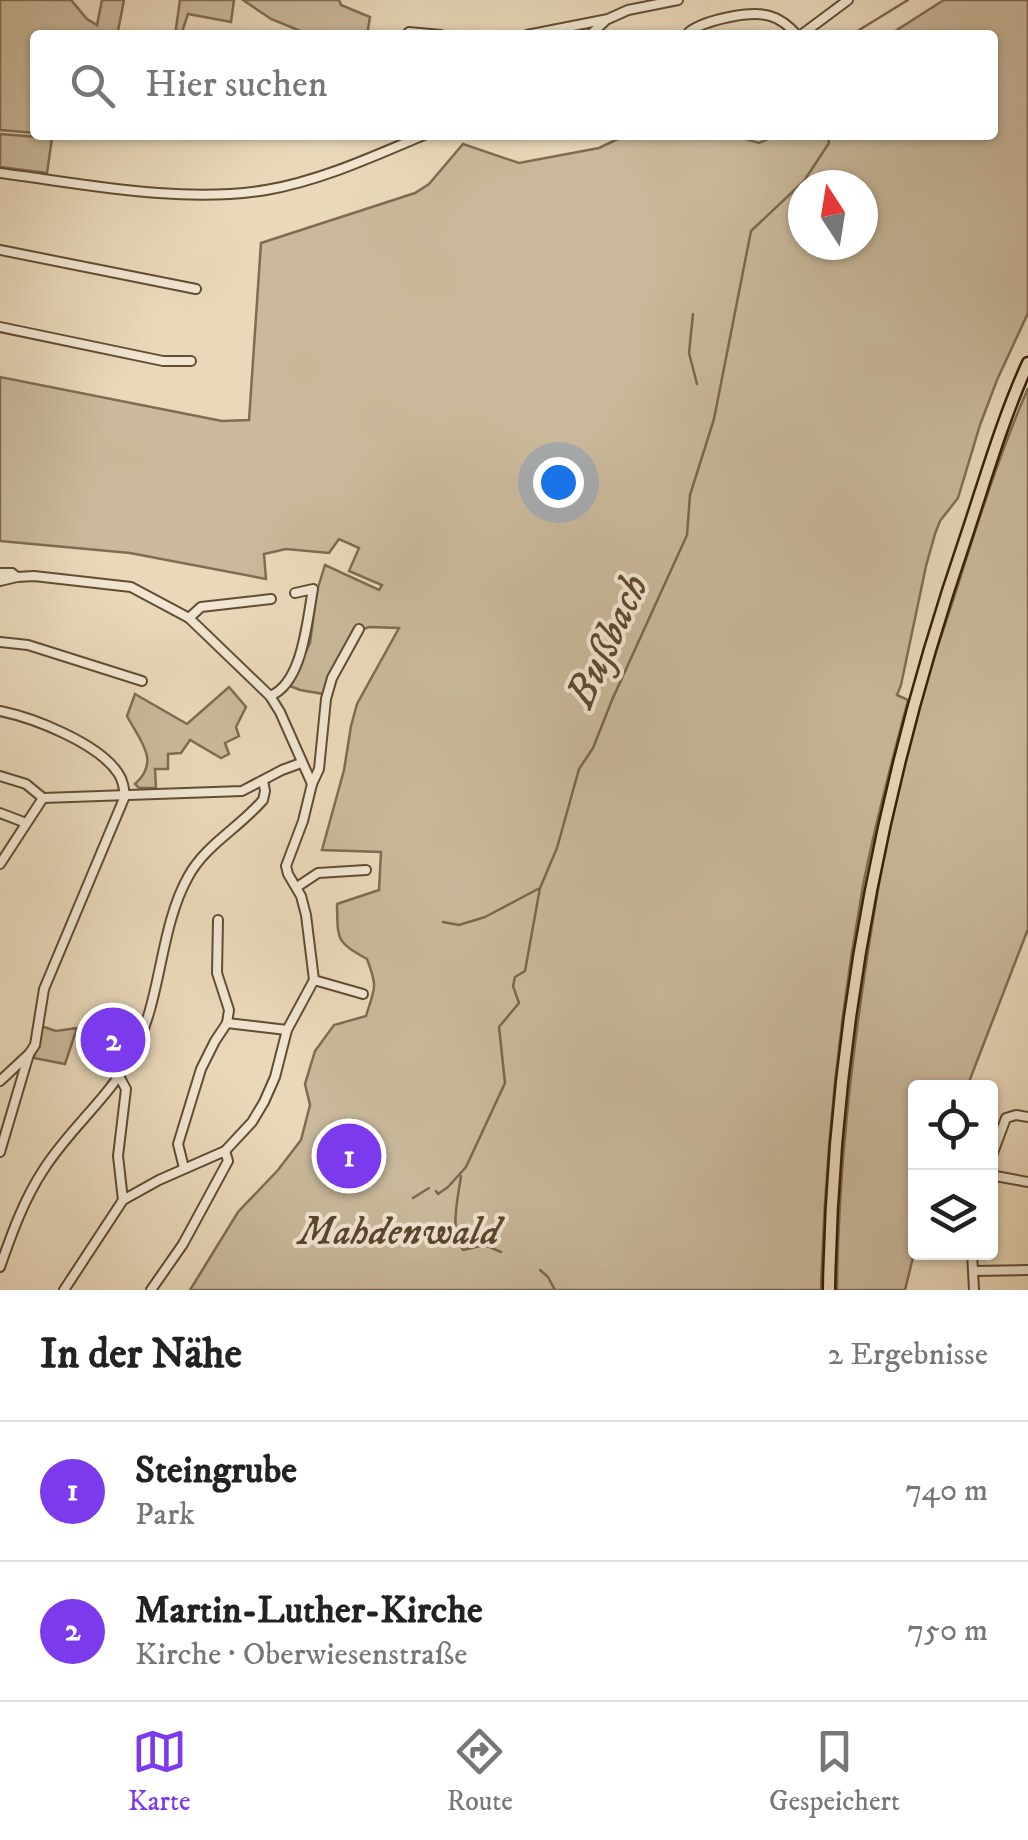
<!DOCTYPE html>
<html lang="de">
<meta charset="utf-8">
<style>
body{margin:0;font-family:"IM FELL DW Pica",serif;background:#f6f6f6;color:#222}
.controls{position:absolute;right:30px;bottom:30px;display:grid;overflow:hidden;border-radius:10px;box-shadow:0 2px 8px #0004}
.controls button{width:90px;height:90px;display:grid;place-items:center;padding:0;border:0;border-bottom:2px solid #e0e0e0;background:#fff;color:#222;font:50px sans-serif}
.compass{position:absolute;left:788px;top:170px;width:90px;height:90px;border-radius:50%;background:#fff;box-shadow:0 2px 8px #0004;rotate:348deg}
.you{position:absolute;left:558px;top:482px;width:35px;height:35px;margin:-25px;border:8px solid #fff;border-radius:50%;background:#1a73e8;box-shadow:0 0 0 15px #1a73e833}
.badge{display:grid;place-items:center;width:65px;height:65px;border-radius:50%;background:#7c3aed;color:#fff;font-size:32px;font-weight:700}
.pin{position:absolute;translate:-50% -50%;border:5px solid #fff;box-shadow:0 2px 10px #0006}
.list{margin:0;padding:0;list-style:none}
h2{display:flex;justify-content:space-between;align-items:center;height:130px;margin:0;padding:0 40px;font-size:42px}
h2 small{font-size:32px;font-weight:400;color:#767676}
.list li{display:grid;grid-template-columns:65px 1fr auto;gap:30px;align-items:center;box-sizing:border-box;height:140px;padding:0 40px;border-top:2px solid #e0e0e0}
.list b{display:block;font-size:38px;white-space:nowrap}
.list p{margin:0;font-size:32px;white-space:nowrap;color:#767676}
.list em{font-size:32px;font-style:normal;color:#767676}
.icon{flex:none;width:55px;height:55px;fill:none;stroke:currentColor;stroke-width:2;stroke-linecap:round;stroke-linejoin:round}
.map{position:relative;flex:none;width:1028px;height:1290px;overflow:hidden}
.search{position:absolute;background:#fff;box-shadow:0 2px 8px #0004;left:30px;right:30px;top:30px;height:110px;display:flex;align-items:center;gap:25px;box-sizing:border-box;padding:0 35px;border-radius:10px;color:#767676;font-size:38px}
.sheet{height:410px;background:#fff}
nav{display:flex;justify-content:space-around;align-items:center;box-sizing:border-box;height:140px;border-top:2px solid #e0e0e0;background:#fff;font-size:28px;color:#767676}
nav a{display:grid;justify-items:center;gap:5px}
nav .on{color:#7c3aed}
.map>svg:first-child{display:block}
.green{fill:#cab99c;stroke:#806c52;stroke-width:2.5;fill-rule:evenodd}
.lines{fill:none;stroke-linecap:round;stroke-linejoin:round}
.stream{stroke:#7c684e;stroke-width:2.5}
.minor-casing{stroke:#624d34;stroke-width:12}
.major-casing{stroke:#351f08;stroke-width:15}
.minor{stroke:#f1e6d2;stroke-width:8}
.major{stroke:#e9d8ba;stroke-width:10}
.labels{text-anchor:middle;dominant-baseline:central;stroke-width:8;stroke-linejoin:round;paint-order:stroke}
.park-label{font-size:40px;font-style:italic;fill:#5a462d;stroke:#f1e6d2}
.water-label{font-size:42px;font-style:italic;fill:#5f4a31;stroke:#f1e6d2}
</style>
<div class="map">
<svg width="1028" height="1290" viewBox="0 0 1028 1290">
<rect width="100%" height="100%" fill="#e9d8ba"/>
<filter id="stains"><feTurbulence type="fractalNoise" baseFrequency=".002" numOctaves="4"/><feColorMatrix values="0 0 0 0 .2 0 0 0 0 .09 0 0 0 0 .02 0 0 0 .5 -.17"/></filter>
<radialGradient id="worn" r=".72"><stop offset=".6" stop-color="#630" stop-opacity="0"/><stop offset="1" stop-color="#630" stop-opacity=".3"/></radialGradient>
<g class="green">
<polygon points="0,0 71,0 87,19 97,25 102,0 124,0 118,31 129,35 35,35 35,133 0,130"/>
<polygon points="180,0 234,0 231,22 188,14 181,35 175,35"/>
<polygon points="243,0 339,0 341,5 370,17 367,35 310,35 271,19"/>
<path d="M944,0H1028V313L997,380L980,425L958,498L940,521L935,534L926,566L901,685L897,695L908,700C892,761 875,823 863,886C839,1019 825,1155 821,1290H190L238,1212L278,1170L301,1140L310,1105L305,1084L315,1051L334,1025L366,1016C375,987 378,988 367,959C335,941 338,940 337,904L379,890L381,852L322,850L344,770L351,726L357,704L399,628L369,627L355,632L324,694L300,690L290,686L310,643L317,591L325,565L379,590L382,585L349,571L359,548L339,539L329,553L286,549L264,554L266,579L130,553L0,541V377L222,421L249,420L261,243L415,193L429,184L463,144L519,163L599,148L626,135H732L759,143L777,135H993V35H889ZM803,185H863V245H803Z"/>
<polygon points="0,134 52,138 47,173 0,167"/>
<path d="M1028,388V929L967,1087L916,1088V1245L905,1290H837C838,1183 849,1078 865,972C877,889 891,807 913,726C926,680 942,634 957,588C978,521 1000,453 1028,388Z"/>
<path d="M229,687L246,707L236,727L239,736L225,743L229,754L221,758L190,740L181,753L168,754V769H155L156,788H139L135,784C161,761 140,741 127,716L135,694L187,724Z"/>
<polygon points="41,1026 56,1031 77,1028 65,1064 34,1058"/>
</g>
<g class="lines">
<g class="stream">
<polyline points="851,35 908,0"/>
<polyline points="693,314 689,353 697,384"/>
<polyline points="443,922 459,925 485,917 538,889"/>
<path d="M461,1176C458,1197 449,1234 463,1250L485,1245L501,1252"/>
<polyline points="436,1191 438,1194 448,1187 466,1167 505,1083 499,1027 519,1003 513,986 515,977 525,971 540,888 557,848 579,769 593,748 612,700 687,535 690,495 714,419 751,231 804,181 829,143 828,135"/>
<polyline points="413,1198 429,1188"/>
<polyline points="540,1270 548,1277 555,1290"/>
</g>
<g class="minor-casing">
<g id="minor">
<path d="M689,32C705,20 751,10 770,16C781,19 790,27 797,35"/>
<polyline points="406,35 409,32 441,35"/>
<polyline points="527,35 608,19 628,10 678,0"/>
<polyline points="590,35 605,21"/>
<polyline points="801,35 848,0"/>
<path d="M0,173C85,184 182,204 266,190C320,181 374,156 424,135"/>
<polyline points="0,250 196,289"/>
<polyline points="0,327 163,361 191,361"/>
<polyline points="0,573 12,573 17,577"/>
<polyline points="0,581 17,577 34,576 131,587 189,618 270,696 280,712 312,784"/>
<polyline points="189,618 201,607 271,599"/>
<polyline points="0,642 28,645 142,681"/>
<path d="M270,696C303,683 307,620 313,589L295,593"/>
<path d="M0,711C34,718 98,743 118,773C123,780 124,788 125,796"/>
<polyline points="0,776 26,784 43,798"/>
<polyline points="43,798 242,791 282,770 301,763"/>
<polyline points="0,813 26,823"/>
<polyline points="0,864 43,798"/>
<polyline points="297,887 318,873 366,870"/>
<polyline points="314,980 363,994"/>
<polyline points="227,1023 287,1030"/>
<polyline points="119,1076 126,1089 118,1156 123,1200"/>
<polyline points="0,1081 29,1054"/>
<polyline points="0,1152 29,1054 35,1045 44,989 125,796"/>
<polyline points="990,1161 1006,1118 1016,1115 1028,1117"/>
<polyline points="184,1168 178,1144 201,1069 215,1041 227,1023 229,1010 217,973 218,920"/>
<polyline points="990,1175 1028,1182"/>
<polyline points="972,1252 974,1290"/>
<path d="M0,1267C12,1233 24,1199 44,1169C70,1128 110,1097 133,1053C162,1000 159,929 188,877C205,845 239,828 263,800L265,791L263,781"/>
<polyline points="973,1271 1028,1270"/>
<polyline points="64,1290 123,1200 159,1180 225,1151 252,1122 264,1102 275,1077 287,1030 314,980 306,915 301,896 288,874 286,866 303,821 312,784 319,769 326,699 332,678 359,629"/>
<polyline points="151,1290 183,1244 228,1161 225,1151"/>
</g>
</g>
<g class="major-casing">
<path id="major" d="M829,1290C833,1031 883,778 967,534C986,477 1003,418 1028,363"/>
</g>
<use href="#minor" class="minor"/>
<use href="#major" class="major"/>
</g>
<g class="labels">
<g class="park-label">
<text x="399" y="1233">Mahdenwald</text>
</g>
<g class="water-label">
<text transform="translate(608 641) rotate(-65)">Bußbach</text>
</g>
</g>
<rect width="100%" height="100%" filter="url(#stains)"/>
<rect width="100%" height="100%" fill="url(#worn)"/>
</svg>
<div class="controls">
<button><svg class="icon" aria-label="locate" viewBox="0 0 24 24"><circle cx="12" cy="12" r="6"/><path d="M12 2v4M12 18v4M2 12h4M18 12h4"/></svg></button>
<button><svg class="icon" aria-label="layers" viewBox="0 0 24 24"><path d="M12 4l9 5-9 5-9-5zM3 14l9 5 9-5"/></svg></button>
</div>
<svg class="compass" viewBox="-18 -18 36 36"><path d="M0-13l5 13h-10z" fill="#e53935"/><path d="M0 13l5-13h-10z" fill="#767676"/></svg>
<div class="you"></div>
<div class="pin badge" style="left:349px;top:1156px">1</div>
<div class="pin badge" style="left:113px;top:1040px">2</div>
<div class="search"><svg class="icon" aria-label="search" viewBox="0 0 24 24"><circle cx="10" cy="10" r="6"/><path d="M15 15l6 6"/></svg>Hier suchen</div>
</div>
<section class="sheet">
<h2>In der Nähe<small>2 Ergebnisse</small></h2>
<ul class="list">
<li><span class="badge">1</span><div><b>Steingrube</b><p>Park</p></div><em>740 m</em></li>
<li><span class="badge">2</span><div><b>Martin-Luther-Kirche</b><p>Kirche · Oberwiesenstraße</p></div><em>750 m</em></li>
</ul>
</section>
<nav>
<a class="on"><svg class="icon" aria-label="map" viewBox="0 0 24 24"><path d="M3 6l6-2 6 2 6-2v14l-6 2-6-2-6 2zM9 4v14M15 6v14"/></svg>Karte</a>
<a><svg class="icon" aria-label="directions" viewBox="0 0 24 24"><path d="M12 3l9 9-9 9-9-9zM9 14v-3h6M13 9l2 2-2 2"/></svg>Route</a>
<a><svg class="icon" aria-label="saved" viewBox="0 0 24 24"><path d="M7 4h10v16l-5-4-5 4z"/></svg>Gespeichert</a>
</nav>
